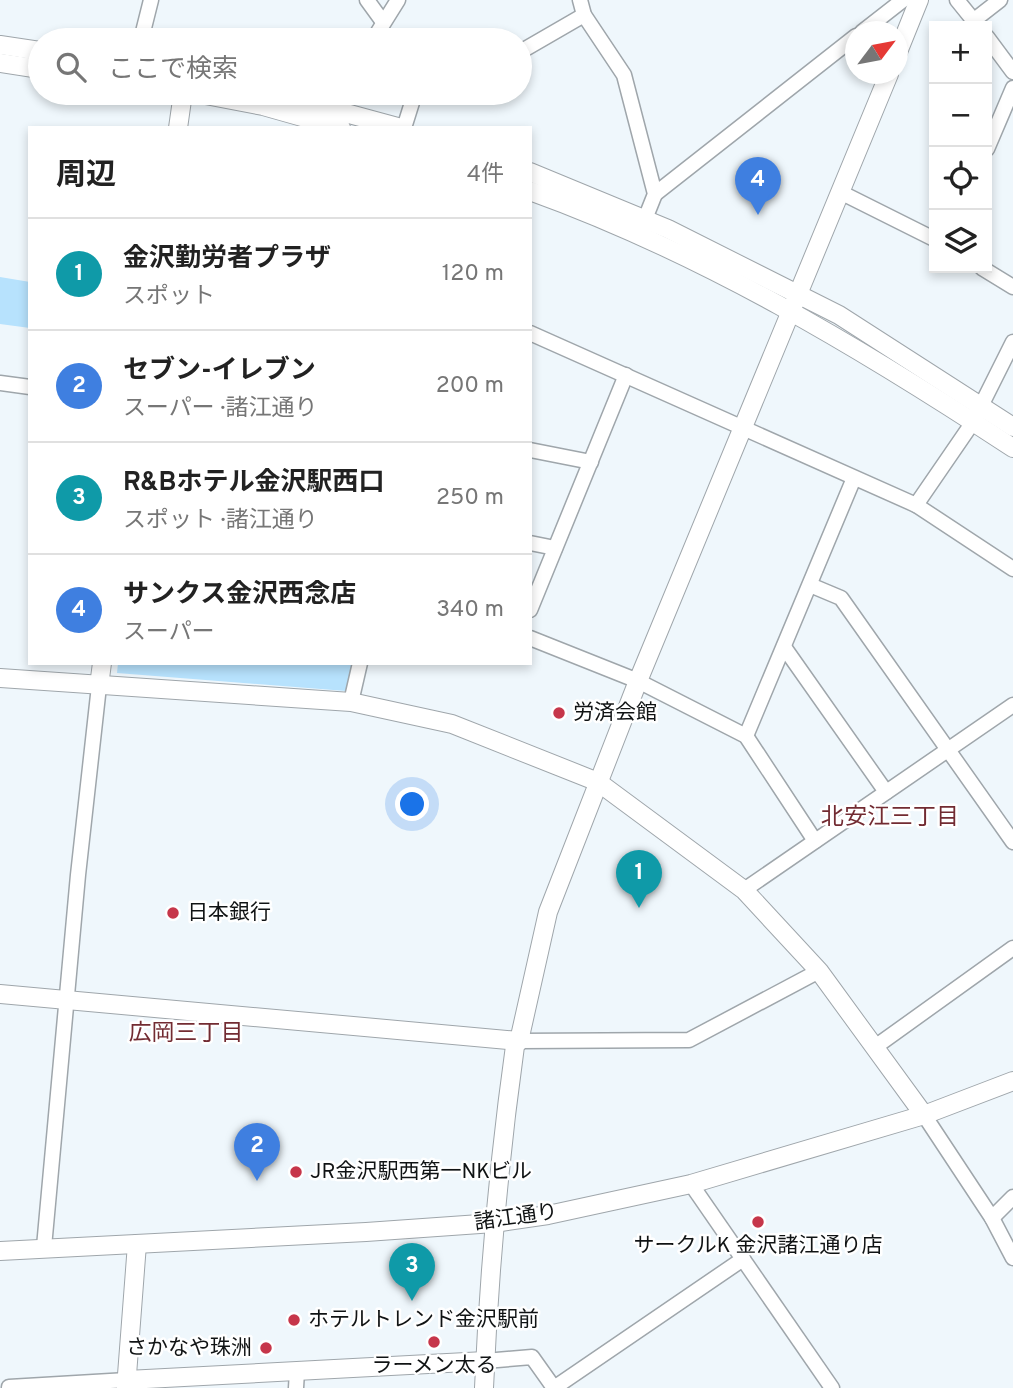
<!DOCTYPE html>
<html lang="ja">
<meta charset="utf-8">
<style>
body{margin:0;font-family:Overpass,"Noto Sans JP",sans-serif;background:#f6f6f6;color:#222}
.controls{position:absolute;right:21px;top:21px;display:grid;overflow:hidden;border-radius:0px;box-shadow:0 4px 10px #0003}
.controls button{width:63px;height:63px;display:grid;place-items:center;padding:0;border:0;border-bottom:2px solid #e0e0e0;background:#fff;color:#222;font:35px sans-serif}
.compass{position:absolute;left:845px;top:21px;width:63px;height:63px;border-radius:50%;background:#fff;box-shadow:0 4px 10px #0003;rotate:58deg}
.you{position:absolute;left:413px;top:805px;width:24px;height:24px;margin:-18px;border:5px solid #fff;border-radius:50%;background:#1a73e8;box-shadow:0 0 0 10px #1a73e833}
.badge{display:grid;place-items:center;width:46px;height:46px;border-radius:50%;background:#0b8043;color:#fff;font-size:23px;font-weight:700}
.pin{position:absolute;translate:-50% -58px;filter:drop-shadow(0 2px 4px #0008)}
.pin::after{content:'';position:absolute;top:37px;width:24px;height:21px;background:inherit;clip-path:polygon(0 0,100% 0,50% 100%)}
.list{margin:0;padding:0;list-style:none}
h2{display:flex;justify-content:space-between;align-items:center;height:91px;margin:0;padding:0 28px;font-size:30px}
h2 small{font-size:23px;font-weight:400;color:#767676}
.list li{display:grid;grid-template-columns:46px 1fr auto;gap:21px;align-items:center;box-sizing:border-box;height:112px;padding:0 28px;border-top:2px solid #e0e0e0}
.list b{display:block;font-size:26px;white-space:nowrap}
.list p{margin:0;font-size:23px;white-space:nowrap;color:#767676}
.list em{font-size:23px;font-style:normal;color:#767676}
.icon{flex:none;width:38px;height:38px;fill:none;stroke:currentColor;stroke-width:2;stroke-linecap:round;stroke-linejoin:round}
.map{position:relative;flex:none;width:1013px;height:1388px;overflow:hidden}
.search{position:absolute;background:#fff;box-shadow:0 4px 10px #0003;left:28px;top:28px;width:504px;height:77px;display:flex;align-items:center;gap:18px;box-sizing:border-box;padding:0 24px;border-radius:38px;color:#767676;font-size:26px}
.panel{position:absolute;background:#fff;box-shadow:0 4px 10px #0003;left:28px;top:126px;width:504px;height:539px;border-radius:0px}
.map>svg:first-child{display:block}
.green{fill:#b7e2fd}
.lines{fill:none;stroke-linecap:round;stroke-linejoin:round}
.minor-casing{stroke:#9fa6ab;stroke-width:17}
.tertiary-casing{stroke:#9fa6ab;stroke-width:20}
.minor{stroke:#fff;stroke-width:14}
.tertiary{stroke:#fff;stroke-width:18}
.poi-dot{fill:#c6364a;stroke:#fff;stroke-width:2.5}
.labels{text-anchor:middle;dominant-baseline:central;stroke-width:5;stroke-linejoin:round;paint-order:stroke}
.poi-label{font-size:21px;fill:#101314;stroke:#fff;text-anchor:start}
.street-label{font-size:21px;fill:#101314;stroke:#fff}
.neighbourhood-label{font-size:23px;fill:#722b32;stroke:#fff}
</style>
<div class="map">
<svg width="1013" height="1388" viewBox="0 0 1013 1388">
<rect width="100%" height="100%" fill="#eff7fc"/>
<g class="green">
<polygon points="0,277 30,282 30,328 0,324"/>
<polygon points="118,663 353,663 346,691 117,673"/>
</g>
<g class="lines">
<g class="minor-casing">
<g id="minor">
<polyline points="367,0 383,22"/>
<polyline points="580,0 584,15 624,75 655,194 645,219"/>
<polyline points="957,0 978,26"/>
<polyline points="973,21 1000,0"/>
<polyline points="862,32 903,0"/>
<polyline points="987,37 1013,72"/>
<polyline points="141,40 151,0"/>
<polyline points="373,40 398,0"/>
<polyline points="520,52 584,15"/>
<polyline points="330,117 341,93"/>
<polyline points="404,128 415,93"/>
<polyline points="987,149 1013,88"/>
<polyline points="840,192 934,239"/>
<polyline points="655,194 856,36"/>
<polyline points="982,268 1013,287"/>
<polyline points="530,333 916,505 1013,569"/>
<polyline points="0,383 30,387"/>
<polyline points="530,450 591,462"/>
<polyline points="916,505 973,422 1013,342"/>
<polyline points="530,543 555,548"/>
<polyline points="810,585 841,598 1013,842"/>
<polyline points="530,610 626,375"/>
<polyline points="530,638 638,681 746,736 815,841"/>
<polyline points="784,647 886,792"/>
<polyline points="351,702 360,663"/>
<polyline points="746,736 854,478"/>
<polyline points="744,890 1013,705"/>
<polyline points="519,1041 689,1040 819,971"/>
<polyline points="875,1047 1013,948"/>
<polyline points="924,1115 992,1218 1013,1258"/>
<polyline points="691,1184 832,1388"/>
<polyline points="992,1218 1013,1197"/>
<polyline points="44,1247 78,875 99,686"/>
<polyline points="485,1361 532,1357 554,1388"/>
<polyline points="9,1387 127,1380"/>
<polyline points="296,1388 297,1371"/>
<polyline points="554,1388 743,1259"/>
</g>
</g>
<g class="tertiary-casing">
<g id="tertiary">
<polyline points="0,45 40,51"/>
<polyline points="898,52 919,0"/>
<polyline points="0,63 40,69"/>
<polyline points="195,93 263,106 341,128"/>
<polyline points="272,93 401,128"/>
<polyline points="178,128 183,93"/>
<polyline points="530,172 668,229 839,315 1013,427"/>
<path d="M530,191C702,253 861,348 1013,448"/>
<polyline points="0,678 351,702 452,724 598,782 744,890 819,971 924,1115"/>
<polyline points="99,686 102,663"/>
<polyline points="0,994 519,1041"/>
<polyline points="0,1251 366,1232 494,1223 548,1215 691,1184 924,1115 1013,1081"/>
<polyline points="127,1380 485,1361"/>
<polyline points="126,1388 137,1244"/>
<path d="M484,1388C489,1274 499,1160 515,1046L519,1041L548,912L638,681L889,74"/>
</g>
</g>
<use href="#minor" class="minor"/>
<use href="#tertiary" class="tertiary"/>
</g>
<g class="poi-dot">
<circle cx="559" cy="713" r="7"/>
<circle cx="173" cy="913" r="7"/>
<circle cx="296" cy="1172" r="7"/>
<circle cx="758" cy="1222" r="7"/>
<circle cx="294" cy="1320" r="7"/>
<circle cx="434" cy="1342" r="7"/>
<circle cx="266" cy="1348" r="7"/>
</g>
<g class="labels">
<g class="poi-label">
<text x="573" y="713">労済会館</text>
<text x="187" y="913">日本銀行</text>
<text x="310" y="1172">JR金沢駅西第一NKビル</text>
<text x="758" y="1246" text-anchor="middle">サークルK 金沢諸江通り店</text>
<text x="308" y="1320">ホテルトレンド金沢駅前</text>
<text x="252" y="1348" text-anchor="end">さかなや珠洲</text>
<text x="434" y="1366" text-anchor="middle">ラーメン太る</text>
</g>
<g class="street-label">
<text transform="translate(516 1218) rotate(-8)">諸江通り</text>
</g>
<g class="neighbourhood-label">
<text x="890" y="818">北安江三丁目</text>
<text x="186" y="1034">広岡三丁目</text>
</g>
</g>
</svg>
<div class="controls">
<button>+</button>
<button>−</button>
<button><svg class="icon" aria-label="locate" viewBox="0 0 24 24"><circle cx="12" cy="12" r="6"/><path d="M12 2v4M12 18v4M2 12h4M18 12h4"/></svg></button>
<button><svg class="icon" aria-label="layers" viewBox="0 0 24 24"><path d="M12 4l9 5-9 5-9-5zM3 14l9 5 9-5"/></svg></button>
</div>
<svg class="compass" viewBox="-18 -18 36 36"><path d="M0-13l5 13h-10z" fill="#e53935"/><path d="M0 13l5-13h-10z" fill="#767676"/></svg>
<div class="you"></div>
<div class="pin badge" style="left:639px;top:908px;background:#0f9aa8">1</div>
<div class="pin badge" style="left:257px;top:1181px;background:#3f7fe0">2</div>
<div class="pin badge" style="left:412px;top:1301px;background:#0f9aa8">3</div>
<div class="pin badge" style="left:758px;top:215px;background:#3f7fe0">4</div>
<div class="search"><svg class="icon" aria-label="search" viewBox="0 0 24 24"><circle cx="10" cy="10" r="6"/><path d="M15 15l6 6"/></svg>ここで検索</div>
<section class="panel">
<h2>周辺<small>4件</small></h2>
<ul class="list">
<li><span class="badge" style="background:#0f9aa8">1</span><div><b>金沢勤労者プラザ</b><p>スポット</p></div><em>120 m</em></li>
<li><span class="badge" style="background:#3f7fe0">2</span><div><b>セブン-イレブン</b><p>スーパー · 諸江通り</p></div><em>200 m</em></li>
<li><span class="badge" style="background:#0f9aa8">3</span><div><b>R&amp;Bホテル金沢駅西口</b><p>スポット · 諸江通り</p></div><em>250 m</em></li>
<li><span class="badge" style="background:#3f7fe0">4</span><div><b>サンクス金沢西念店</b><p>スーパー</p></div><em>340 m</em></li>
</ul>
</section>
</div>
